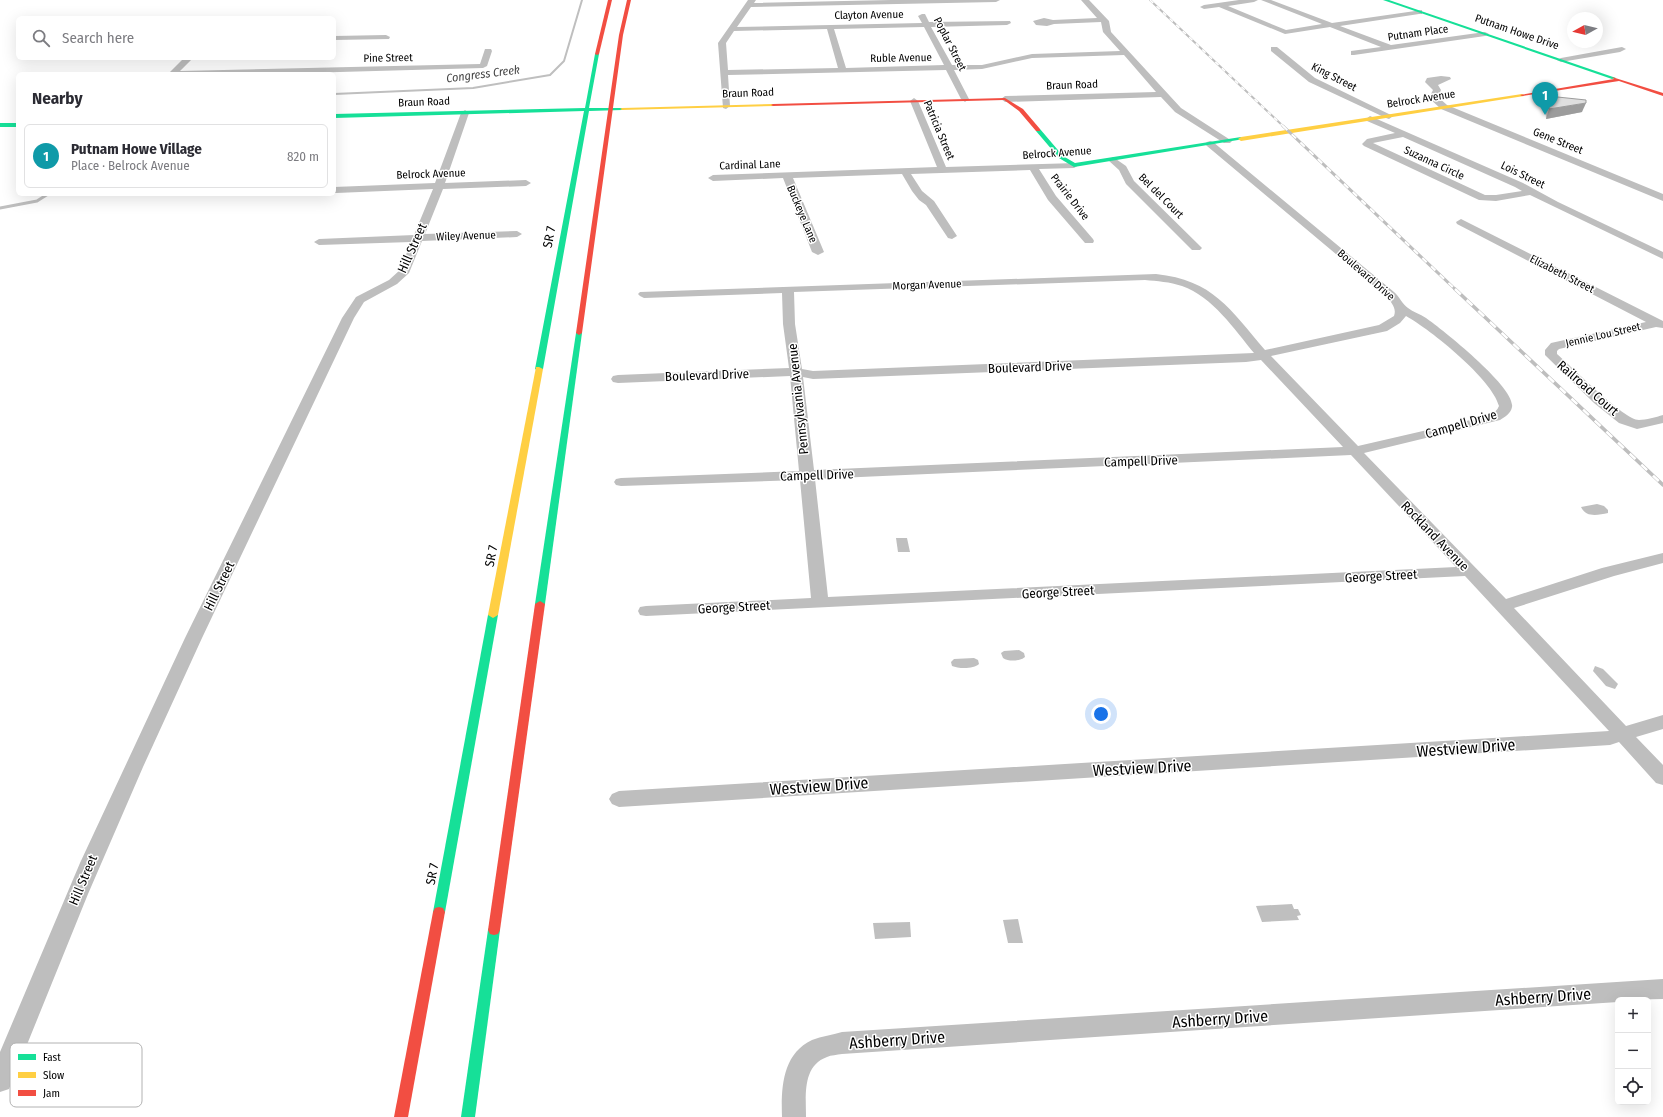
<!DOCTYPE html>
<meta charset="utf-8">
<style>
body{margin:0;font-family:"Fira Sans Condensed",sans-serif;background:#f2f2f3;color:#2b2b33}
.controls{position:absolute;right:12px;bottom:12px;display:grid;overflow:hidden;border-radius:6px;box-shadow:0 4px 16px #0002}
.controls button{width:36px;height:36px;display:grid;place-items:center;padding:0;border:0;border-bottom:1px solid #e1e1e2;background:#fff;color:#2b2b33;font:20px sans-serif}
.compass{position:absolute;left:1567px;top:12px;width:36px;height:36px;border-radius:50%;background:#fff;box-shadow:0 4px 16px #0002;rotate:262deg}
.you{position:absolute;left:1101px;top:714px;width:14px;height:14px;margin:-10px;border:3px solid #fff;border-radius:50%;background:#1a73e8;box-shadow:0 0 0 6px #1a73e833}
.badge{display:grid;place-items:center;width:26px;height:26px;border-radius:50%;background:#595959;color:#fff;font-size:13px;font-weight:700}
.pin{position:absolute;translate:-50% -33px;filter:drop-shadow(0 1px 2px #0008)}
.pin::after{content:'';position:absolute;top:21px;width:14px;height:12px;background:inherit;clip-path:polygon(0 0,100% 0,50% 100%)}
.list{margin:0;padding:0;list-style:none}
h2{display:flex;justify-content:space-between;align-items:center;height:52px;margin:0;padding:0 16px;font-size:17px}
h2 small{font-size:13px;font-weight:400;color:#7c7c81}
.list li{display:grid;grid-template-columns:26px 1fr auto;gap:12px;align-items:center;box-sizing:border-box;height:64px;margin:0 8px 8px;padding:0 8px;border:1px solid #e1e1e2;border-radius:6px}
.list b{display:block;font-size:15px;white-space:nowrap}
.list p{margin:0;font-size:13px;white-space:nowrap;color:#7c7c81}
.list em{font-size:13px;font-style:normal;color:#7c7c81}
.icon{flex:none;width:22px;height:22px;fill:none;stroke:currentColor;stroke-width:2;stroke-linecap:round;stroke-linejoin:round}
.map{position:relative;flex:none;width:1663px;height:1117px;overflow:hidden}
.search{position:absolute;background:#fff;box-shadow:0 4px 16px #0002;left:16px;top:16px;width:320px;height:44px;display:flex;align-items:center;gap:10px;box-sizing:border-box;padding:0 14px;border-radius:6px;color:#7c7c81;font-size:15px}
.panel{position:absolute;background:#fff;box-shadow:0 4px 16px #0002;left:16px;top:72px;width:320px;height:124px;border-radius:6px}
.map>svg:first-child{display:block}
.water{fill:#bfbfbf}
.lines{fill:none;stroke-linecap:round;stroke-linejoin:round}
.stream-far1{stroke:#bfbfbf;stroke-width:2}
.stream{stroke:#bfbfbf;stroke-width:3}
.street{fill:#bebebe;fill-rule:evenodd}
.fast{fill:#16e098;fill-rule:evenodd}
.slow{fill:#ffcf43;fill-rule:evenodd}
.jam{fill:#f24e42;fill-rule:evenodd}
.rail-far2-casing{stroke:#bebebe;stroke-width:2}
.rail-far1-casing{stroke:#bebebe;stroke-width:3}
.rail-casing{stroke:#bebebe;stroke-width:3.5}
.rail-far2{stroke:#fff;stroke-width:1.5;stroke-dasharray:4.5;stroke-linecap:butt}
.rail-far1{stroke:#fff;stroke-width:2;stroke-dasharray:6;stroke-linecap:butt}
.rail{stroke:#fff;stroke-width:2.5;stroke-dasharray:8;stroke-linecap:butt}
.wall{fill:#c0c0c0}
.shaded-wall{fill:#9c9c9c}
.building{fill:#dfdfdf;stroke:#9c9c9c}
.labels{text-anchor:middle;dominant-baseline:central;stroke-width:3;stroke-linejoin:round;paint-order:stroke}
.far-street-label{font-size:11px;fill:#000;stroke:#fff}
.far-water-label{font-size:12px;font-style:italic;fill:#444;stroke:#fff}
.street-label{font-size:13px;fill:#000;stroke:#fff}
.near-street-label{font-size:16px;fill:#000;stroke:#fff}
.key{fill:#fff;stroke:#b2b2b2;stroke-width:1}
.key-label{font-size:11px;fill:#000}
</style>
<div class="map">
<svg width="1663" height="1117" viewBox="0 0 1663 1117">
<rect width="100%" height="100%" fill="#fff"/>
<g class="water">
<path d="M1597,504L1604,506L1608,510V513C1598,515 1586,518 1581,507Z"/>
<polygon points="896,538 907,538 910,552 898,552"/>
<path d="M1019,650L1024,653L1025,657C1020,661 1009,662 1003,658L1001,653L1004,651Z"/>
<path d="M974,658L978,660L979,664C974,669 959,669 952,666L951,662L954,659Z"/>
<polygon points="1595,666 1603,669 1618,684 1615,689 1606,686 1593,671"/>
<polygon points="1292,904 1294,909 1298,909 1301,915 1297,916 1299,920 1262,922 1256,906"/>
<polygon points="1018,919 1023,943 1008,943 1003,920"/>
<polygon points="910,922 911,937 875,939 873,923"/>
</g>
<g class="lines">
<polyline class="stream-far1" points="334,94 473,88 550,75 564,61 582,0"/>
<polyline class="stream" points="0,208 37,201 48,194"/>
<g class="street">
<path d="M748,0H756L754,3L891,0H1000L996,2L751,7L737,27L922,23L918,16L922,14H925L929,22L1010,21L1011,23L1007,25L931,27L952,65H982L1032,54L1120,51L1103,32L1101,22L1054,24L1047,26L1036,25L1033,21L1044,18L1053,20L1097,18L1081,0H1089L1109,21L1111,32L1181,108L1232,141L1230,143H1224L1175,112L1161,97L1005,102L1001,99L1005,96L1156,92L1124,55L1032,58L982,69L954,70L969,99L965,102L961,99L946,70L728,75L730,106L726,109L723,108L718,43ZM924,27L944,65L846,68L834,29ZM827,29L838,68L728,70L726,43L734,31Z"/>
<polygon points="1239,0 1258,0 1254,2 1228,6 1286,30 1322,24 1261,0 1271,0 1332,23 1422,10 1422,14 1419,14 1340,26 1391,45 1485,32 1489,34 1485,36 1354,55 1351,55 1351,51 1381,47 1330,27 1285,34 1219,7 1204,9 1200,7 1204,5"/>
<polygon points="386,35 390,37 389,39 334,40 334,36"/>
<polygon points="1271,47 1277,47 1315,78 1393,116 1389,119 1386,118 1309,82 1271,51"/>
<polygon points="1622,47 1626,49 1620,52 1561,62 1557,60 1561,58"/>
<polygon points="485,49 491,49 492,51 487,66 483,68 268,74 168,74 184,58 193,58 180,71 480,64"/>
<polygon points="1441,76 1450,77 1451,79 1438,85 1441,90 1438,97 1447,105 1663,194 1663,201 1441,109 1429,98 1433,90 1425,82 1427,78"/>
<polygon points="914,98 918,101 946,167 1077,163 1079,165 1074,168 1039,169 1056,196 1093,239 1094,241 1093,243 1085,243 1048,200 1030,170 911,174 922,191 934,201 957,236 952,239 948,238 926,205 919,200 912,191 902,174 793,178 824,252 818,255 812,252 783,178 713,181 708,178 713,175 937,167 910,101"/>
<polygon points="465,110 469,113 445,183 526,180 531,183 526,186 443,189 425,234 517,231 522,234 517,237 422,241 409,273 397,284 364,302 354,318 202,638 143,767 88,894 9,1089 0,1092 0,1052 80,863 185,638 342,318 356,297 389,280 400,270 411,242 319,245 314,242 319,239 414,235 433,189 336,193 334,193 334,187 435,183 461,113"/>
<path d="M1370,116L1523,183L1558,202L1663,252V259L1530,195L1496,201L1479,200L1364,146L1362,144L1367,139L1395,133L1367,121L1366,119ZM1403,137L1515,187L1522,191L1496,195H1485L1373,143Z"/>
<path d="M1210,141L1213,142L1394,292C1399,296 1403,305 1408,308C1413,312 1420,314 1426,318C1443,330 1516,388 1512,407C1511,413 1505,417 1500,420L1364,453L1506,599L1602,568L1663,553V563L1614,576L1514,608L1626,726L1663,715V729L1636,737L1663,765V785L1656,783L1619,742L1610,745L619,807L612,804L609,799L612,794L619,791L1609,731L1465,576L646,616L640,615L638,611L640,607L646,606L811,598L800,480L621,486L616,485L614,482L616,479L621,478L799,471L790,376L618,383L613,382L611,379L613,376L618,375L789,368L783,324L782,293L644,298L640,296L638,294L640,292L1156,274C1213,280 1230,309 1265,350L1379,325L1394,316C1397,308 1391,302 1386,296L1207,146L1205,144L1207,142ZM1145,280C1157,281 1170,282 1182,286C1213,297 1234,329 1254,353L813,371L802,369L795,324L794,292ZM1406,316C1431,330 1492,379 1499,406C1496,415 1484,416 1475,419L1358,446L1271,356L1387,331L1400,323ZM1261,360L1343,447L814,470L803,377L813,379L1246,362ZM1351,455L1456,567L828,597L815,479Z"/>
<polygon points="1113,157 1126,166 1134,181 1200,246 1202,248 1200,250 1192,250 1126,184 1119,170 1108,160"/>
<path d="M1461,219L1663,321V328L1656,327L1559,349L1557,351V354C1571,366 1624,420 1639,420C1646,420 1656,417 1663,415V423L1637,429L1619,423L1594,403L1545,355V350L1551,343L1646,322L1457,224L1456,222Z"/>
<path d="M1663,979V999L1618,1000V1002L842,1054C837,1055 831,1055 827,1057C802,1066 806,1096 806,1117H782C781,1089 782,1054 812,1040C822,1036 832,1035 842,1032Z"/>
</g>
<g class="fast">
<polygon points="1383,0 1389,0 1616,78 1612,79"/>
<polygon points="597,53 599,54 589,108 622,108 624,109 622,110 589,111 543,369 539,371 535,369 584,111 334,118 334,114 585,108 595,54"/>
<rect x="0" y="123" width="18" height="4"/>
<polygon points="1036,129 1040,129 1063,156 1075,163 1241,137 1244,139 1074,167 1059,158 1036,131"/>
<polygon points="579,331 582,333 545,604 540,607 535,604 576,333"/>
<polygon points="493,612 498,615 445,912 443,916 439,917 435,916 433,912 488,615"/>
<polygon points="494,925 498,926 500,930 475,1117 461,1117 488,930 490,926"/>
</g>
<g class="slow">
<polygon points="1522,94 1524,95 1524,96 1241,141 1238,139 1241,137"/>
<polygon points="773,104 775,104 775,106 622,110 620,109 622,108"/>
<polygon points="536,367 539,367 543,369 498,615 493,618 488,615"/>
</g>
<g class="jam">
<polygon points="608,0 612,0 599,54 597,55 595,54"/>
<polygon points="627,0 631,0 623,35 582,333 579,335 576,333 619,35"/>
<polygon points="1612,77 1663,93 1663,96 1619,81 1522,96 1520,95 1614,79"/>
<polygon points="1005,98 1023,109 1040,129 1040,131 1036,131 1019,111 1004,100 773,106 771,105 773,104"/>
<polygon points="540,601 545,604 500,930 498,934 494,935 490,934 488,930 535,604"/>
<polygon points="439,907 443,908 445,912 408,1117 394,1117 433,912 435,908"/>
</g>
<g class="rail-far2-casing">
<polyline id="rail-far2" points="1150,0 1284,127"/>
</g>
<g class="rail-far1-casing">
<polyline id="rail-far1" points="1283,126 1456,290"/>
</g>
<g class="rail-casing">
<polyline id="rail" points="1455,289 1663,485"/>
</g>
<use href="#rail-far2" class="rail-far2"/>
<use href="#rail-far1" class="rail-far1"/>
<use href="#rail" class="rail"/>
</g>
<polygon class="wall" points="1548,96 1582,112 1546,119 1545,105"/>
<polygon class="shaded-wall" points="1586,103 1582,112 1546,119 1549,109"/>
<polygon class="building" points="1548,96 1586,100 1586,103 1549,109"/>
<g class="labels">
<g class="far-street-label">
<text transform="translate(869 15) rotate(-1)">Clayton Avenue</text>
<text transform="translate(1517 32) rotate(19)">Putnam Howe Drive</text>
<text transform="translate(1418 33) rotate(-8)">Putnam Place</text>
<text transform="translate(950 44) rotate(63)">Poplar Street</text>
<text transform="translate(388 58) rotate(-1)">Pine Street</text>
<text transform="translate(901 58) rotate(-1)">Ruble Avenue</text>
<text transform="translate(1334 77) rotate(27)">King Street</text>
<text transform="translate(1072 85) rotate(-2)">Braun Road</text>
<text transform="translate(748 93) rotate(-2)">Braun Road</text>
<text transform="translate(1421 99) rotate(-9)">Belrock Avenue</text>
<text transform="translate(424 102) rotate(-2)">Braun Road</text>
<text transform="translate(939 130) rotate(67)">Patricia Street</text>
<text transform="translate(1558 141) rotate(22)">Gene Street</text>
<text transform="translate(1057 153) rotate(-4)">Belrock Avenue</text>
<text transform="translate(1434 163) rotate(25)">Suzanna Circle</text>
<text transform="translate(750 165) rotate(-2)">Cardinal Lane</text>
<text transform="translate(431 174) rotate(-2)">Belrock Avenue</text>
<text transform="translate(1523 175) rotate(26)">Lois Street</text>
<text transform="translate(1161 196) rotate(45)">Bel del Court</text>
<text transform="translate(1070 197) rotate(52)">Prairie Drive</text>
<text transform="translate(802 214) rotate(67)">Buckeye Lane</text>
<text transform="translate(466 236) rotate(-2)">Wiley Avenue</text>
<text transform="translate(1562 274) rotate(27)">Elizabeth Street</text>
<text transform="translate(1366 275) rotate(41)">Boulevard Drive</text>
<text transform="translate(927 285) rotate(-2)">Morgan Avenue</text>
<text transform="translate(1603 335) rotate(-13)">Jennie Lou Street</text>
</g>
<g class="far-water-label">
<text transform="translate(483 74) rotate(-7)">Congress Creek</text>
</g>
<g class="street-label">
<text transform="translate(549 237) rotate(-80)">SR 7</text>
<text transform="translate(412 248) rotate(-66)">Hill Street</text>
<text transform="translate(1030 367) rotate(-2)">Boulevard Drive</text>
<text transform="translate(707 375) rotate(-2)">Boulevard Drive</text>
<text transform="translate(1588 388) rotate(41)">Railroad Court</text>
<text transform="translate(798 399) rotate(-96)">Pennsylvania Avenue</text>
<text transform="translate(1461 424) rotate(-16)">Campell Drive</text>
<text transform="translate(1141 461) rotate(-2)">Campell Drive</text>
<text transform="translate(817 475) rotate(-2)">Campell Drive</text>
<text transform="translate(1435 536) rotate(46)">Rockland Avenue</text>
<text transform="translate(491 556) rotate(-80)">SR 7</text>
<text transform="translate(1381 576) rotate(-3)">George Street</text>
<text transform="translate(219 586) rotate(-64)">Hill Street</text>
<text transform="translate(1058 592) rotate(-3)">George Street</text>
<text transform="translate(734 607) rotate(-3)">George Street</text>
<text transform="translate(432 874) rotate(-80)">SR 7</text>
<text transform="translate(83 880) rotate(-67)">Hill Street</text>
</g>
<g class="near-street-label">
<text transform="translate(1466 748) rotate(-4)">Westview Drive</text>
<text transform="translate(1142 768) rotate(-3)">Westview Drive</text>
<text transform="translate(819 786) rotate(-4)">Westview Drive</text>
<text transform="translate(1543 997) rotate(-4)">Ashberry Drive</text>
<text transform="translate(1220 1019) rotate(-4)">Ashberry Drive</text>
<text transform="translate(897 1040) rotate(-4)">Ashberry Drive</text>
</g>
</g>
<rect x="10" y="1043" width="132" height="64" rx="6" class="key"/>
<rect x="18" y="1054" width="18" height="6" fill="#16e098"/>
<rect x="18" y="1072" width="18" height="6" fill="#ffcf43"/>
<rect x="18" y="1090" width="18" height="6" fill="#f24e42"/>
<g class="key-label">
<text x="43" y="1061">Fast</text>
<text x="43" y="1079">Slow</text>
<text x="43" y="1097">Jam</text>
</g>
</svg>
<div class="controls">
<button>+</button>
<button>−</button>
<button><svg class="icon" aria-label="locate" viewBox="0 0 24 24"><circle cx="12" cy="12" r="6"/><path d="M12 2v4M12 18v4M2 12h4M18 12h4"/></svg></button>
</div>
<svg class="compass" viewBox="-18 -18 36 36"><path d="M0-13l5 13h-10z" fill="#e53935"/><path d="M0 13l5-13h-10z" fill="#7c7c81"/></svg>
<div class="you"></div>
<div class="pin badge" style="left:1545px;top:115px;background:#0f9aa8">1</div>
<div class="search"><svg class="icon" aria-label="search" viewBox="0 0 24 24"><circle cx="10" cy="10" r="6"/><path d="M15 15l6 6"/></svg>Search here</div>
<section class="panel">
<h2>Nearby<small></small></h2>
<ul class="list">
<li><span class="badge" style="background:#0f9aa8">1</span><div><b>Putnam Howe Village</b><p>Place · Belrock Avenue</p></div><em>820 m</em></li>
</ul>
</section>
</div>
